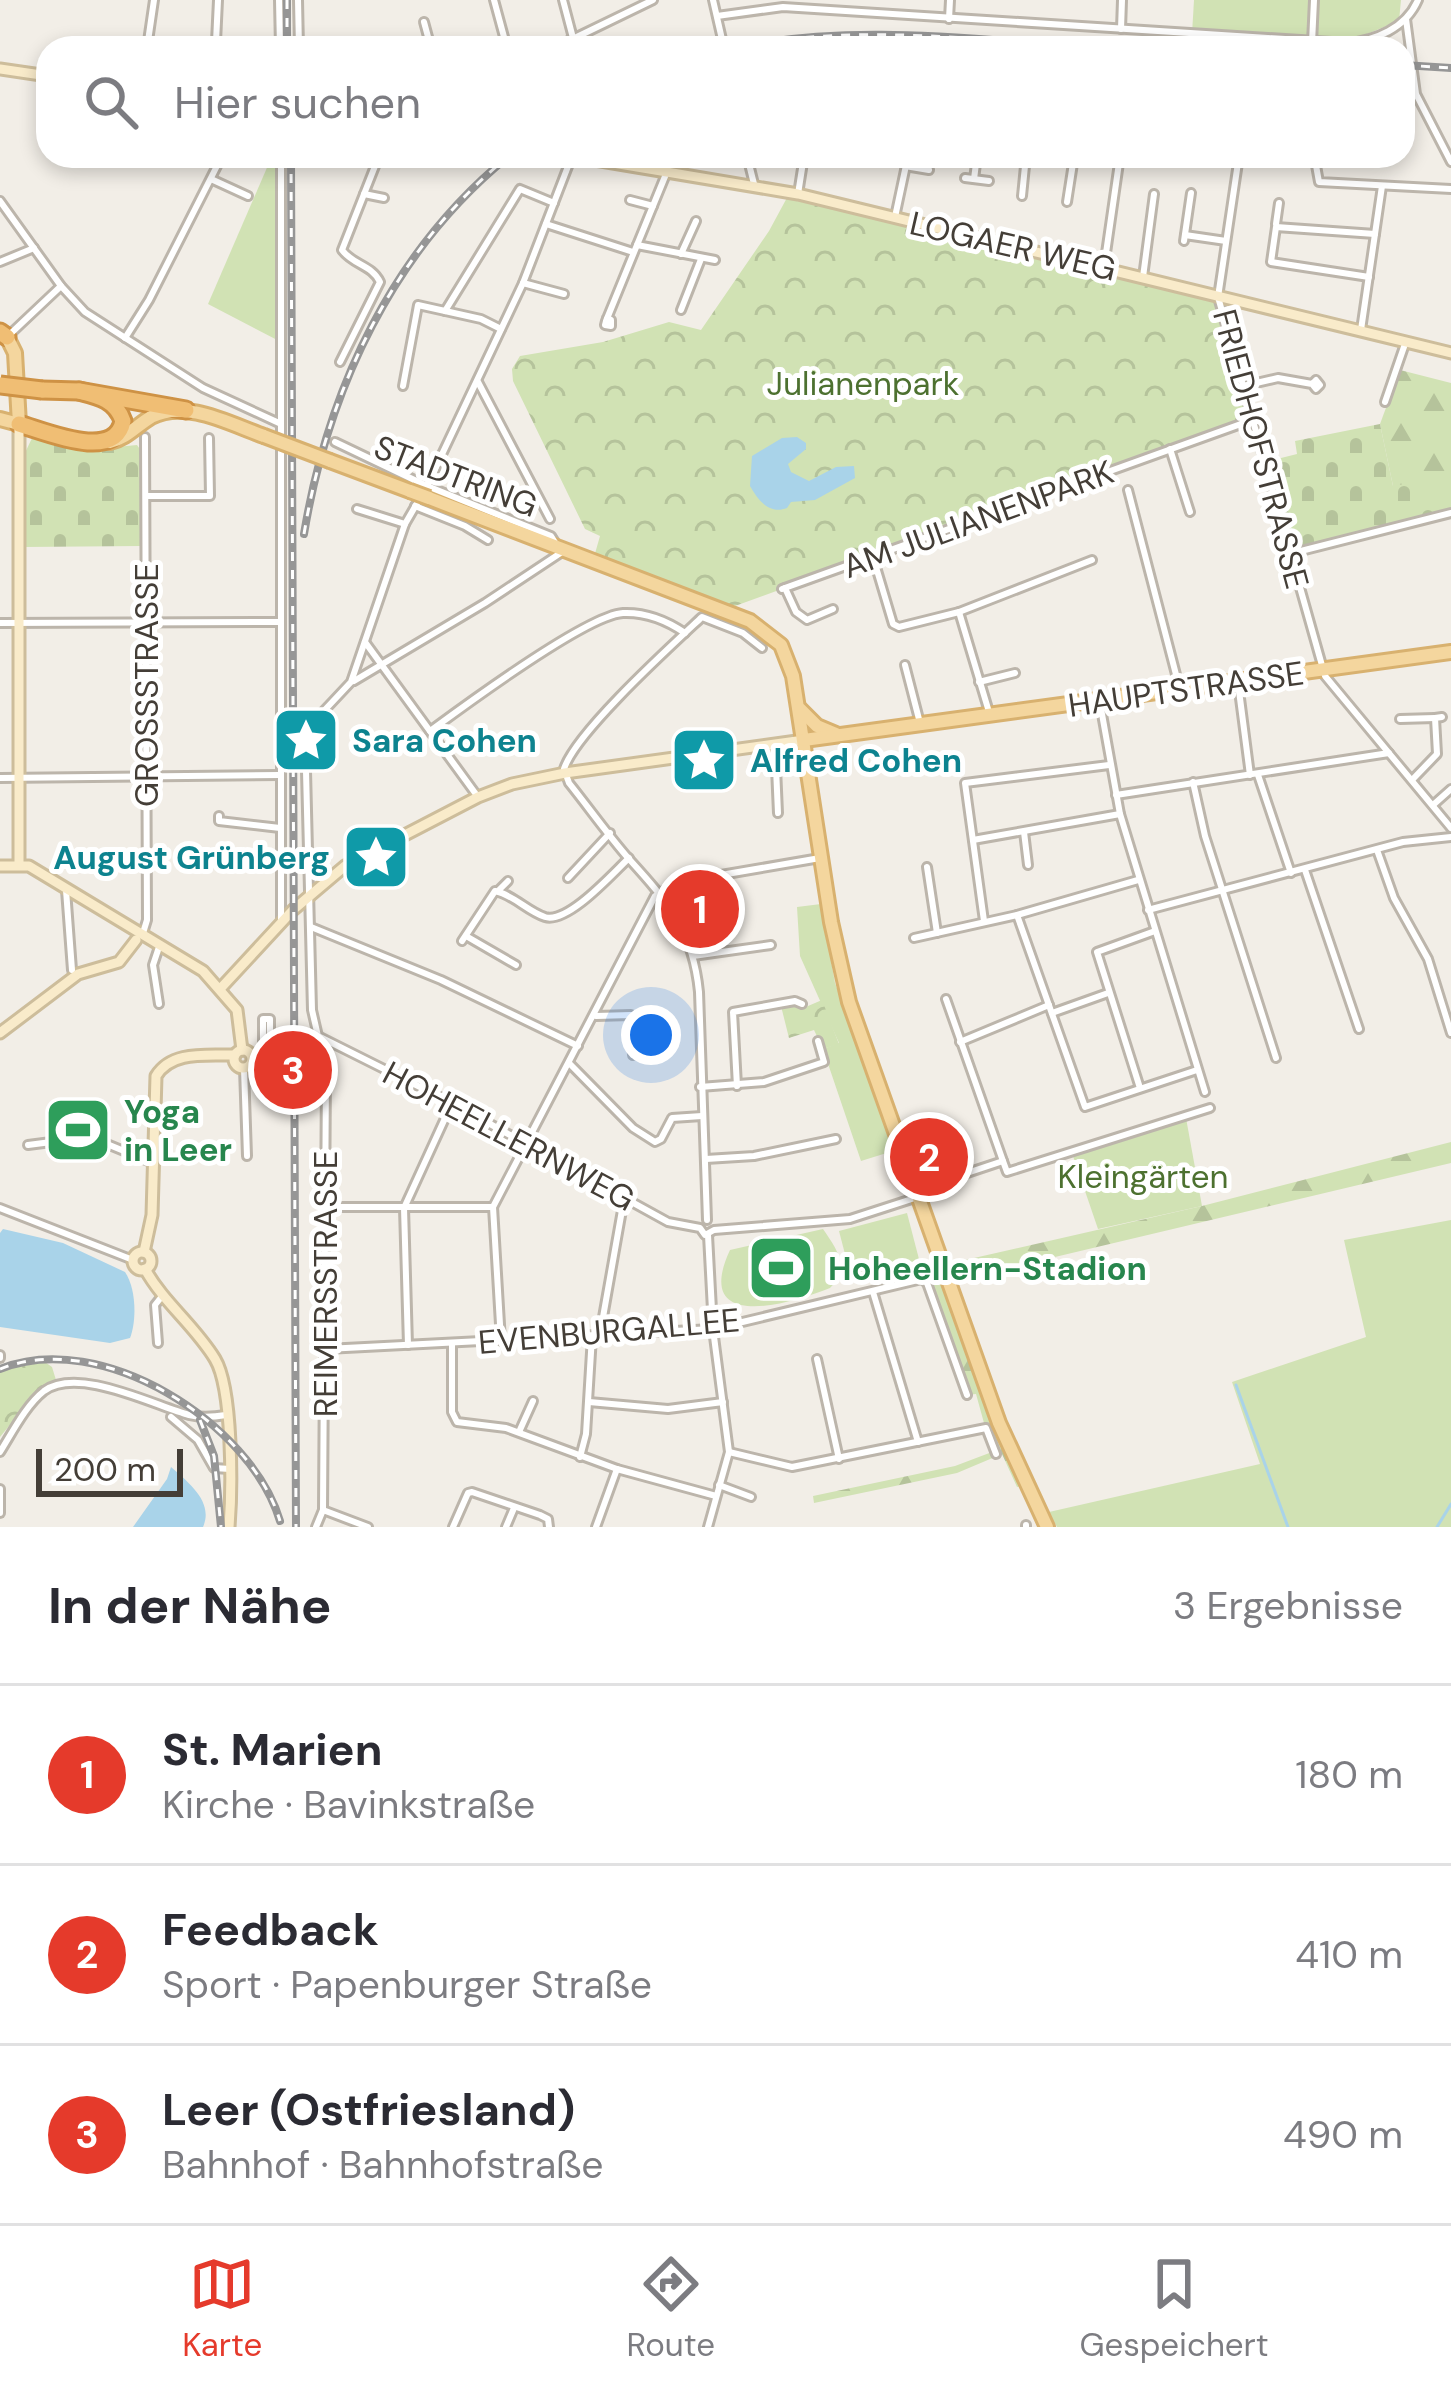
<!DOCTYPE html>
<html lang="de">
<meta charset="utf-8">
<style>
body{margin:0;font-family:"DM Sans",sans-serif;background:#f7f7f7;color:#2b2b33}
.scale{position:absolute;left:36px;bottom:30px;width:147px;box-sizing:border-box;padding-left:12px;border:6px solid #443e37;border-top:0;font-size:33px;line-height:42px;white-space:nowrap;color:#443e37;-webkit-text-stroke:9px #fff;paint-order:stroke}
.you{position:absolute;left:651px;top:1035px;width:42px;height:42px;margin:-30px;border:9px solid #fff;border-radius:50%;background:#1a73e8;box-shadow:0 0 0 18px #1a73e833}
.badge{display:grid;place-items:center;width:78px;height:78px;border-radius:50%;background:#e53a2b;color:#fff;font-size:39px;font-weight:700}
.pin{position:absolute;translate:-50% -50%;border:6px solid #fff;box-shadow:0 3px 12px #0006}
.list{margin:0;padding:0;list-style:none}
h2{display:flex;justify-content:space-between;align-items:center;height:156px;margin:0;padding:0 48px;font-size:51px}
h2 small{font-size:39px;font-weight:400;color:#7c7c81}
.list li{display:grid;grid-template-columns:78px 1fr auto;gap:36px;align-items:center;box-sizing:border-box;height:180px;padding:0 48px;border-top:3px solid #e1e1e2}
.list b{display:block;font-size:45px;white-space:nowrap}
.list p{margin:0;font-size:39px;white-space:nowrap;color:#7c7c81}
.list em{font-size:39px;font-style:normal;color:#7c7c81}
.icon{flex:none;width:66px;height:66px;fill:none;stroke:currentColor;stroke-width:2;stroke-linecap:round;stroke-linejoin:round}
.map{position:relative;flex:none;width:1451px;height:1527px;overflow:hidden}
.search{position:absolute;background:#fff;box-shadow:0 6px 18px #0003;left:36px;right:36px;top:36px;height:132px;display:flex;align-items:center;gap:30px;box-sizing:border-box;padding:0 42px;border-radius:36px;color:#7c7c81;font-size:45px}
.sheet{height:696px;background:#fff}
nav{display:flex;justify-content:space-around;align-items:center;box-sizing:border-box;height:168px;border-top:3px solid #e1e1e2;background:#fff;font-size:33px;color:#7c7c81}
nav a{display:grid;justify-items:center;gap:6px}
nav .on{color:#e53a2b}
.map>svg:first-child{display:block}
.green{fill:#d1e2b4}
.forest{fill:url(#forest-firs)}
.cemetery{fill:url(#cemetery-stones)}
.park{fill:url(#park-crowns)}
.water{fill:#a9d3e9}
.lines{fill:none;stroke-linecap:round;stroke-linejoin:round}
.stream{stroke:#a9d3e9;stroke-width:3}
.street-casing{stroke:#bcb5ab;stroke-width:12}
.secondary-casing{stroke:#cdbd9b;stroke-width:15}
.primary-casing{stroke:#d8b16f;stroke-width:18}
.highway-casing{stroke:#ce9245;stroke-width:21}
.street{stroke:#fff;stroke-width:6}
.secondary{stroke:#f9ebca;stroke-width:9}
.primary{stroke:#f4d69e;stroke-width:12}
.highway{stroke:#f0be74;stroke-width:15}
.rail-casing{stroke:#969696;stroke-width:8}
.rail{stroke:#fff;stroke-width:3;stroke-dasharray:9;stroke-linecap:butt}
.primary-bridge-casing{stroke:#d8b16f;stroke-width:18;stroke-linecap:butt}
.highway-bridge-casing{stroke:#ce9245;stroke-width:21;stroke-linecap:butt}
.primary-bridge{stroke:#f4d69e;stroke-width:12}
.highway-bridge{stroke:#f0be74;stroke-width:15}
.labels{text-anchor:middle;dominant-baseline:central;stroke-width:10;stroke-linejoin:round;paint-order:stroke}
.street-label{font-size:33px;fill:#443e37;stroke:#fff}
.park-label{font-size:33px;fill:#4d7130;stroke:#fff}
.culture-label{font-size:33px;font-weight:bold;fill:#0d838f;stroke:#fff;text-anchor:start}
.leisure-label{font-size:33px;font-weight:bold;fill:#27864d;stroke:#fff;text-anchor:start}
</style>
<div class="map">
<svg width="1451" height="1527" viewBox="0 0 1451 1527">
<defs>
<pattern id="forest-firs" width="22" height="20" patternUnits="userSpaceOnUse" patternTransform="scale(3)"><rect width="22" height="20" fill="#d1e2b4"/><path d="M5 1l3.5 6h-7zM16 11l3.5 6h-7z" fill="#b5c39b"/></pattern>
<pattern id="cemetery-stones" width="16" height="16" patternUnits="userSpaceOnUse" patternTransform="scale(3)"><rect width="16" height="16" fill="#d1e2b4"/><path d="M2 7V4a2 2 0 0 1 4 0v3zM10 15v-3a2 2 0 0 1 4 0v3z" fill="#b5c39b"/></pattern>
<pattern id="park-crowns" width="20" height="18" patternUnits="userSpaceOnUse" patternTransform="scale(3)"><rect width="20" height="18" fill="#d1e2b4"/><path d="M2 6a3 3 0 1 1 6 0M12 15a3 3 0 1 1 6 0" fill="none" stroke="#b5c39b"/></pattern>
</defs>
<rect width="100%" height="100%" fill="#f2eee7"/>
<g class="green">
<polygon points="1194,0 1401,0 1399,21 1352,40 1192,34"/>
<polygon points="272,156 280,156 281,342 208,304"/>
<polygon points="821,904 835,983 893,1140 893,1151 861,1161 823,1049 839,1043 800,956 797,907"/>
<polygon points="1186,1118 1202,1206 1098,1229 1072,1153"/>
<polygon points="907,1213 920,1263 852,1281 839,1231"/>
<polygon points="1451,1220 1451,1527 1057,1527 1049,1512 1260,1464 1232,1382 1366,1337 1344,1240"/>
<path d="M823,1229C836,1248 851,1267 830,1288C788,1305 692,1332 730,1250Z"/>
</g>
<g class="forest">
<polygon points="1400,370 1451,383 1451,513 1440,516 1393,486 1380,424"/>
<polygon points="1451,1142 1451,1163 958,1280 952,1263 1202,1206"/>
<polygon points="934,1265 1021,1486 1017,1487 1002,1454 957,1473 814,1503 813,1496 955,1466 992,1452 976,1394 967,1395 923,1268"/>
</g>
<g class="cemetery">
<polygon points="1380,424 1393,486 1432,479 1440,516 1290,550 1265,462 1297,454 1295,441"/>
<polygon points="33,436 96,449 137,445 142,452 142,546 23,547 23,457"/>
</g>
<g class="park">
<polygon points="789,194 1217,300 1250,418 735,606 668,587 594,557 600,536 585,529 513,381 512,369 520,356 603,342 669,322 701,330 769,231"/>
<polygon points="822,1000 839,1044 823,1049 814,1030 789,1038 781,1006 791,1005 801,1009"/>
<polygon points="45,1362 52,1367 56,1380 41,1387 0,1437 0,1370"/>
</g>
<g class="water">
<path d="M797,437L806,443V449L788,464L791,472L809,481L836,467L854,466L855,478L815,500L791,502L787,508C769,515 758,500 750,486L752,456L782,438Z"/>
<path d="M3,1229L63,1243L125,1272C136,1288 137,1320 130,1338L110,1343L0,1327V1233Z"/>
<path d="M171,1467C189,1483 214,1502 203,1527H133L167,1479Z"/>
</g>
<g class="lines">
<g class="stream">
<polyline points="1236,1385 1288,1527"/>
<polyline points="1437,1527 1451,1504"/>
</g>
<g class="street-casing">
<g id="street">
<polyline points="279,0 280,48"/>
<polyline points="298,0 299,48"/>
<polyline points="494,0 507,48"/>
<polyline points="563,0 573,38"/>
<polyline points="713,0 724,48"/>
<path d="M717,16L783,7L1347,43C1375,41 1406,28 1418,0"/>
<polyline points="949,19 950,0"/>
<polyline points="1406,19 1416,94 1451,162"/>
<polyline points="424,22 431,48"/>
<polyline points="1121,29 1122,0"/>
<polyline points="216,42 218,0"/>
<polyline points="1312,43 1314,0"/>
<polyline points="147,48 154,0"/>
<polyline points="554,48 653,0"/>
<polyline points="747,156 754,184"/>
<polyline points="1066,156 1119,162"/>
<polyline points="1239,156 1218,297 1325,676 1451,828"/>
<polyline points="1315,160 1319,182 1451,189"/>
<polyline points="905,166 929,170"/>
<polyline points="965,178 989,181"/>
<polyline points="211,179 248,196"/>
<polyline points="974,179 977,156"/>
<polyline points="364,194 384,198"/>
<polyline points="798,194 804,156"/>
<polyline points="1022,196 1026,156"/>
<polyline points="630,200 653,206"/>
<polyline points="0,201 61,286 85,312 203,388 279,423"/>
<polyline points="1067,202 1074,157"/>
<polyline points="895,217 908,156"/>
<polyline points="546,224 633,252"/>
<polyline points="1276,224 1279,203"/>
<polyline points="1185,235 1226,241"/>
<polyline points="1184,241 1191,193"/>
<polyline points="637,245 715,260"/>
<polyline points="681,254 696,221"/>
<polyline points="0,262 34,248"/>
<polyline points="1104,267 1120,156"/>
<polyline points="1143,277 1154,194"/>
<polyline points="1369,277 1271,262 1276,227 1375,234"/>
<polyline points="523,283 564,294"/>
<polyline points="681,310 701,259"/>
<polyline points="445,311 520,189 554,203"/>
<polyline points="607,318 611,320 611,326 605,325 606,321 666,174"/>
<polyline points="1361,330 1382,186"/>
<polyline points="7,337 61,286"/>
<polyline points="125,338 149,300 222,156"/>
<path d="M340,362L380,282C372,265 353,265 342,250L379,156"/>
<polyline points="478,382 550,519"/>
<polyline points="403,386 418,305 481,319 501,329"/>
<polyline points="1243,386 1278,378 1312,384 1316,389 1320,385 1316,380 1312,384"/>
<polyline points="1385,402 1406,341"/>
<polyline points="335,442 427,486 551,536 556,544"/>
<polyline points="1170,449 1190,512"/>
<polyline points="1128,490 1179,686"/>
<polyline points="147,496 210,496 209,438"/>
<polyline points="415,506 465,526 488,540"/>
<polyline points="357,509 405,524"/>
<polyline points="1289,554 1451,513"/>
<polyline points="873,557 893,624 899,627 959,612 1092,560"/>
<polyline points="785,588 796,612 807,620 833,609"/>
<polyline points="782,589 1252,420"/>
<polyline points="959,612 989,712"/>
<polyline points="0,623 279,622"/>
<polyline points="365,642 478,797"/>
<polyline points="905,665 920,723"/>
<polyline points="354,681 485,603 562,552"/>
<polyline points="979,682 1015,673"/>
<polyline points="1238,683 1250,775"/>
<polyline points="1100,703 1120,814 1205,1092"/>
<polyline points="1400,719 1435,718"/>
<path d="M430,731C464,706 587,615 623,613C646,612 666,620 685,633"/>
<polyline points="775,745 778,813"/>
<polyline points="1258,775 1291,873"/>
<polyline points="0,778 280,775"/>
<polyline points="1412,780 1437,754 1435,718 1442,717"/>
<polyline points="1193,782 1205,836 1276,1058"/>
<polyline points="1116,795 1389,753"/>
<polyline points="1433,805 1451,789"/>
<polyline points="219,816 219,821 280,828"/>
<polyline points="1024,832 1028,865"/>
<polyline points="973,840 1120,814"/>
<polyline points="1377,850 1394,898 1428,959 1451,1033"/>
<polyline points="927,867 937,933"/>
<polyline points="1305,870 1359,1029"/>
<polyline points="568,878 610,833"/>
<polyline points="66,890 72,970"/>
<polyline points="498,891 508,881"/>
<polyline points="1148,910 1403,842 1451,837"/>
<polyline points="1017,915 1085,1107 1197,1070"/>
<polyline points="281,920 281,156"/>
<polyline points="984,921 965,783 1109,765"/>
<polyline points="311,927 441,980 578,1046"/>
<polyline points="143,933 147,920 145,437"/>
<polyline points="466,936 516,965"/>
<polyline points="914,938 1017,915 1138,880"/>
<path d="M462,941L495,891C514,895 527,911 545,917C568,924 613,873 629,858"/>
<polyline points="693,956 771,945"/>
<polyline points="159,1004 153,965 160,944"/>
<polyline points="1052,1013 1108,993"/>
<polyline points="596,1016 631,1015 633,1055"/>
<polyline points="320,1037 452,1103 668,1222 700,1228 705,1235 714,1230 850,1219 918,1197"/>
<polyline points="960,1042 1049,1005"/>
<polyline points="255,1059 270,1050 270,1019 263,1019 263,1048 255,1054"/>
<polyline points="569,1063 633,1128 655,1142 661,1139 672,1118 702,1116"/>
<polyline points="244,1068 247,1156"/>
<polyline points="737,1086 733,1012 795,1001 802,1004"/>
<polyline points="700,1087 764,1082 824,1062 818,1041"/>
<polyline points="1140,1088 1097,952 1155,931"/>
<polyline points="28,1145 90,1137 153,1163"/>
<polyline points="706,1159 754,1156 836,1139"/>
<polyline points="1003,1161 1007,1172 1210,1108"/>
<polyline points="919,1189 1003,1161 946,999"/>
<polyline points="325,1207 493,1207"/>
<polyline points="493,1207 655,896 680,882 820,858"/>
<polyline points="493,1207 501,1341"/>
<polyline points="0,1208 133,1260"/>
<path d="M707,1220L699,992C693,931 668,902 629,859C608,835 589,808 569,783L564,769C575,733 671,646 702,617L743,633L762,648"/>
<polyline points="708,1235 713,1329 729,1452 708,1527"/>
<polyline points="873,1292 918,1442"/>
<polyline points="600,1334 624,1199"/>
<polyline points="158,1343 155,1305 163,1295"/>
<polyline points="452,1344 452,1412 457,1422 506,1428 617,1469 716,1496"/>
<polyline points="408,1345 404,1208 452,1103"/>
<polyline points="326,1349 713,1329 922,1279 927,1283 967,1395"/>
<polyline points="0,1355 0,1358"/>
<polyline points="817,1359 839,1459"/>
<polyline points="589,1402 668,1409 723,1402"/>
<polyline points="171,1417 198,1440 214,1468 230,1469"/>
<polyline points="519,1432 533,1401"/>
<path d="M0,1452C12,1433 26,1405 44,1391C78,1366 153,1405 189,1415C201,1418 214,1417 226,1415"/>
<polyline points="729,1452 792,1467 986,1428 996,1454"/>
<polyline points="580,1457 586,1434 592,1336"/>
<polyline points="719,1485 751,1497"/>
<polyline points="0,1489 0,1513"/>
<polyline points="323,1510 368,1527"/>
<polyline points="1026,1525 1026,1527"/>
<polyline points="316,1527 323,1510 326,1071 312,1010 305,731 351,682 405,524 427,486 523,283 572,156"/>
<polyline points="453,1527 468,1493 472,1492 540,1515 548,1519 549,1527"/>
<polyline points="506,1527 514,1508"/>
<polyline points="596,1527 617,1469"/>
</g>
</g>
<g class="secondary-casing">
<g id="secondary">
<polyline points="0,69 48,76"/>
<polyline points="571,156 798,194 1451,353"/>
<polyline points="19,425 19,864"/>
<polyline points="0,866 29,866 203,971 237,1010 242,1050"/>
<polyline points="220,989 293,910 345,866 478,797 512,784 565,773 804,740"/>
<polyline points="0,1033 78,974 119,962 136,940"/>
<circle cx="243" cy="1059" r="9"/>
<path d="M144,1252L152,1215L156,1076C172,1050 207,1056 235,1055"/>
<circle cx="142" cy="1261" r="9"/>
<path d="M145,1269C163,1302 195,1326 215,1359C233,1389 232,1490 229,1527"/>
</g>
</g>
<g class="primary-casing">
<g id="primary">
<polyline points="0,419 19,424 15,353 7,337"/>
<path d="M110,442C127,438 136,426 151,417C186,399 230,424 264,436"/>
<polyline points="330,461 410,491"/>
<polyline points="429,498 750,621 781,645 793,676 831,922 849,1002 999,1423 1047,1527"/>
<polyline points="800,709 817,726 836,734"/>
<polyline points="804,740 1451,652"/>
</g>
</g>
<g class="highway-casing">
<g id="highway">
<polyline points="0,332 7,337"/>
<polyline points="42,390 79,391 186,410"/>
<path d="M19,424C47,432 115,462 123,421C116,400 99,396 79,391"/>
</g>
</g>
<use href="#street" class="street"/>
<use href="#secondary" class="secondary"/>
<use href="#primary" class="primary"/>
<use href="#highway" class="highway"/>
<g class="rail-casing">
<g id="rail">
<polyline points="287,0 287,48"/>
<path d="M734,48C856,22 984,41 1107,48"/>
<polyline points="1403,65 1451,68"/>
<polyline points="291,156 296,1527"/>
<path d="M304,534C328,389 393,250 509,156"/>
<path d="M0,1369C101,1328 251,1423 280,1521"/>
<polyline points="200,1420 214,1456 221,1527"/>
</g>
</g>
<use href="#rail" class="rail"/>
<g class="primary-bridge-casing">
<g id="primary-bridge">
<polyline points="264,436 330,461"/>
<polyline points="410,491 429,498"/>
</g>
</g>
<g class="highway-bridge-casing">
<polyline id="highway-bridge" points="0,385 42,390"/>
</g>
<use href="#primary-bridge" class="primary-bridge"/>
<use href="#highway-bridge" class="highway-bridge"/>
</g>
<defs>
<g id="sight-square" transform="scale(3.45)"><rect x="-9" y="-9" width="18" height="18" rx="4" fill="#0f9aa8" stroke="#fff"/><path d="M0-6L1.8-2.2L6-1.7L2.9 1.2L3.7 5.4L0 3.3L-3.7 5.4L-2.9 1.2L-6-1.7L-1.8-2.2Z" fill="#fff"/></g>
<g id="stadium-square" transform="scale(3.45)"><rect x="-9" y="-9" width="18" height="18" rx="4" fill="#2e9e5b" stroke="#fff"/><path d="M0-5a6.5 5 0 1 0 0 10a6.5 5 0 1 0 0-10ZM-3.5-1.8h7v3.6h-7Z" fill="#fff"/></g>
</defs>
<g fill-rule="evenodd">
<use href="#sight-square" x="306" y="740"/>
<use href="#sight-square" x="704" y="760"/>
<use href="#sight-square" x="376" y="857"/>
<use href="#stadium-square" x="78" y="1130"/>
<use href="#stadium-square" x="781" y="1268"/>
</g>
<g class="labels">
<g class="street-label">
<text transform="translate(1013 246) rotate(13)">LOGAER WEG</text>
<text transform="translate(1261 449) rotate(75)">FRIEDHOFSTRASSE</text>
<text transform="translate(456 476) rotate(21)">STADTRING</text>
<text transform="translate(978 519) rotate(-20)">AM JULIANENPARK</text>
<text transform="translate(146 685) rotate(-90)">GROSSSTRASSE</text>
<text transform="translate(1186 689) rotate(-8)">HAUPTSTRASSE</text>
<text transform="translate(509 1136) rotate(28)">HOHEELLERNWEG</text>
<text transform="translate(325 1284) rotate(-90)">REIMERSSTRASSE</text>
<text transform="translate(609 1331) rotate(-5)">EVENBURGALLEE</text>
</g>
<g class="park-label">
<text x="863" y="383">Julianenpark</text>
<text x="1143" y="1176">Kleingärten</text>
</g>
<g class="culture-label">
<text x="352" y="740">Sara Cohen</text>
<text x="750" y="760">Alfred Cohen</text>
<text x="330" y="857" text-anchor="end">August Grünberg</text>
</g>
<g class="leisure-label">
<text x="124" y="1111">Yoga<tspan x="124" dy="38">in Leer</tspan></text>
<text x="828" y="1268">Hoheellern-Stadion</text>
</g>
</g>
</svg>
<div class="scale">200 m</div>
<div class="you"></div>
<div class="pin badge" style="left:700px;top:909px">1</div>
<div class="pin badge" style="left:929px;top:1157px">2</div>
<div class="pin badge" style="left:293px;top:1070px">3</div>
<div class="search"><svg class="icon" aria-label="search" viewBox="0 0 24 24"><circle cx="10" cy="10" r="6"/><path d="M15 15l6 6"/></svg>Hier suchen</div>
</div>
<section class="sheet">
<h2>In der Nähe<small>3 Ergebnisse</small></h2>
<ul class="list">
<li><span class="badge">1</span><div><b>St. Marien</b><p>Kirche · Bavinkstraße</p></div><em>180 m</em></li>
<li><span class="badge">2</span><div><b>Feedback</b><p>Sport · Papenburger Straße</p></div><em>410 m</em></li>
<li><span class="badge">3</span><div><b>Leer (Ostfriesland)</b><p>Bahnhof · Bahnhofstraße</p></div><em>490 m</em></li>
</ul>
</section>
<nav>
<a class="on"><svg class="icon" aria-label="map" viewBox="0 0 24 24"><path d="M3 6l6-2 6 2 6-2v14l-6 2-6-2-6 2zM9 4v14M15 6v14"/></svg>Karte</a>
<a><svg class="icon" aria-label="directions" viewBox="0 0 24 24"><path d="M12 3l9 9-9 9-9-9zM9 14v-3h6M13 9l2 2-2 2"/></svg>Route</a>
<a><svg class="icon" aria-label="saved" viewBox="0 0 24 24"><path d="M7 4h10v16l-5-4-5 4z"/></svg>Gespeichert</a>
</nav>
